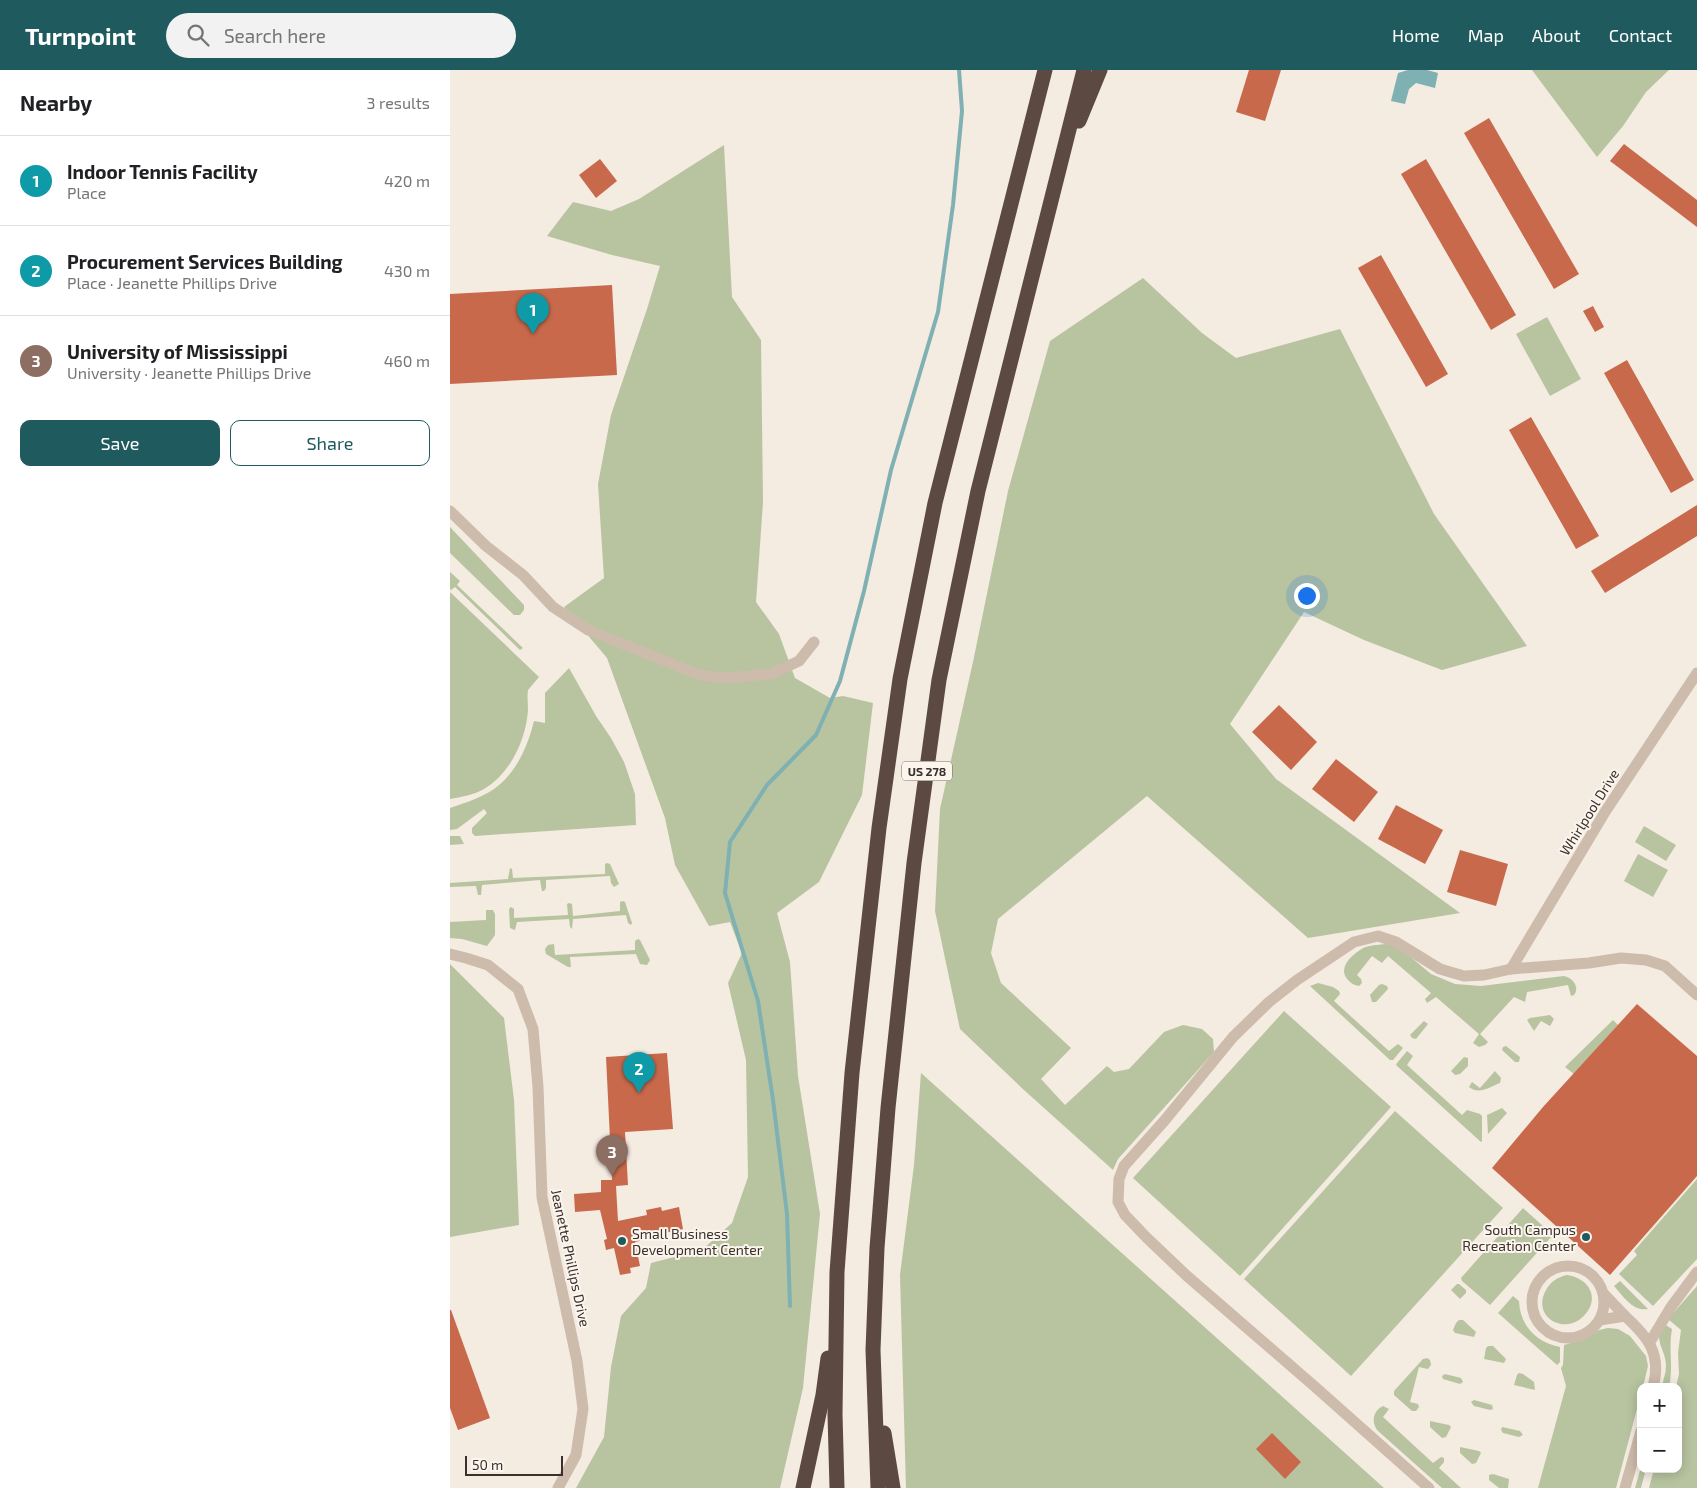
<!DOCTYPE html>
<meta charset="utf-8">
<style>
body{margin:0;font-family:"Exo 2",sans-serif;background:#f2f2f2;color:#202124}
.controls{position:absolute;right:15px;bottom:15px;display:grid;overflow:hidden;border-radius:10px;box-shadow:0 2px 12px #0003}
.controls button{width:45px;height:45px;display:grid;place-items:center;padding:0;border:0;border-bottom:1px solid #e0e0e0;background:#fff;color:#202124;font:25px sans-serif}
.scale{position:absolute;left:15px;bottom:12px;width:98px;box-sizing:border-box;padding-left:5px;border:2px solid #3b302b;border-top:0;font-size:14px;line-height:18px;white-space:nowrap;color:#3b302b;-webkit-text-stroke:4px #fbf5ee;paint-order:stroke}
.you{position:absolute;left:856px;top:525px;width:18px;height:18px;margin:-12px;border:4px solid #fff;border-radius:50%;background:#1a73e8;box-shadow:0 0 0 8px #1a73e833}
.badge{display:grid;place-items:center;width:32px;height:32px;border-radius:50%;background:#1f5a5e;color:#fff;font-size:16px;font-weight:700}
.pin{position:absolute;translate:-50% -41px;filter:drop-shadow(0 1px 2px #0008)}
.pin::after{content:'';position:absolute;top:26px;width:18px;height:15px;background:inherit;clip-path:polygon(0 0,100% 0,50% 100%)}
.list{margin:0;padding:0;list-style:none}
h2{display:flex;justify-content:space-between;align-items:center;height:65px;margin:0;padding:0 20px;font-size:21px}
h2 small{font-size:16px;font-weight:400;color:#757577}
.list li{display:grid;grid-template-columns:32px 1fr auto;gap:15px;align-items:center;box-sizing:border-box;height:90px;padding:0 20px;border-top:1px solid #e0e0e0}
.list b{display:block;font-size:19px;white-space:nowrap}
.list p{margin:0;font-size:16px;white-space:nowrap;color:#757577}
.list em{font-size:16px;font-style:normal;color:#757577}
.actions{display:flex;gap:10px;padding:15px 20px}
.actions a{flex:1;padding:11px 0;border:1px solid #1f5a5e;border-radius:10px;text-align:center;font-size:18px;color:#1f5a5e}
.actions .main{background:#1f5a5e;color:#fff}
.icon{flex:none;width:28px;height:28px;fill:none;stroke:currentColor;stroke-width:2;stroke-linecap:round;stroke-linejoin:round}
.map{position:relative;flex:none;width:1247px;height:1418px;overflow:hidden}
header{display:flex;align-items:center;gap:30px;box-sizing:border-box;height:70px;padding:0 25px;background:#1f5a5e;color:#fff}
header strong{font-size:24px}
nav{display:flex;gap:28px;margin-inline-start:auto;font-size:18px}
.search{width:350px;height:45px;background:#f2f2f2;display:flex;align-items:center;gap:12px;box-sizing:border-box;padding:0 18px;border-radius:28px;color:#757577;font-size:19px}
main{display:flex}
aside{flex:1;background:#fff}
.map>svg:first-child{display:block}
.green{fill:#b8c4a0}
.water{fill:#7fb0b2}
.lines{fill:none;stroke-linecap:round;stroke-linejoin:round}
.stream{stroke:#7fb0b2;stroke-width:4}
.building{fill:#c8694b}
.minor{stroke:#cdbbac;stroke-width:11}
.motorway{stroke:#5c4a42;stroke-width:15}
.poi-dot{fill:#1f5a5e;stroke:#fbf5ee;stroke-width:2}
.labels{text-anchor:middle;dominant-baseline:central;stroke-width:4;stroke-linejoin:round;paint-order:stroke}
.shield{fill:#fbf5ee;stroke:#756b66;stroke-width:1}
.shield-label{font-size:12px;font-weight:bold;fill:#3b302b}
.street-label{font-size:14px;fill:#3b302b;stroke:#fbf5ee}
.poi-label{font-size:14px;fill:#3b302b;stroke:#fbf5ee;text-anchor:end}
</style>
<header>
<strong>Turnpoint</strong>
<div class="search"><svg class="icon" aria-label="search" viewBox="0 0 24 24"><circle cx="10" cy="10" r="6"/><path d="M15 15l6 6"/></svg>Search here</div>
<nav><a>Home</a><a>Map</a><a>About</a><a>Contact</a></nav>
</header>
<main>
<aside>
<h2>Nearby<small>3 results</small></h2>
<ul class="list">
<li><span class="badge" style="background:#0f9aa8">1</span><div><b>Indoor Tennis Facility</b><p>Place</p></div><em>420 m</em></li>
<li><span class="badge" style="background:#0f9aa8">2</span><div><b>Procurement Services Building</b><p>Place · Jeanette Phillips Drive</p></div><em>430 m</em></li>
<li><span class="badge" style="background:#8d6e63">3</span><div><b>University of Mississippi</b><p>University · Jeanette Phillips Drive</p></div><em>460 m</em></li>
</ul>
<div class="actions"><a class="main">Save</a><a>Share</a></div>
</aside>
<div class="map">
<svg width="1247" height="1418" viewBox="0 0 1247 1418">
<rect width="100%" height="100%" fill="#f4ebe1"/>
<g class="green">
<polygon points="1082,0 1219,0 1196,22 1173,56 1147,87"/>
<polygon points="274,75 282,227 311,270 313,432 306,532 329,564 345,608 380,628 393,626 423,633 412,725 369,812 327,843 340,892 348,1006 370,1144 353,1318 330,1418 126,1418 154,1367 161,1297 171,1246 196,1218 201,1193 252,1180 282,1153 298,1107 296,990 278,913 292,883 280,852 259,856 225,795 215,748 157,588 114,537 154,508 148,414 161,345 197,239 210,196 162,185 97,166 123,132 161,141 189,129"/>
<polygon points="693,208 752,263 786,288 890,259 984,444 1077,576 992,600 914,570 854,542 780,654 826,709 1010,843 858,868 697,726 548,849 541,883 551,913 621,978 591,1009 615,1035 657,996 664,1002 679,999 714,962 733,955 752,959 763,969 764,982 668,1089 663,1100 574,1020 510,959 485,841 490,739 523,592 558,421 600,271"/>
<polygon points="1097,247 1131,309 1100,326 1066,264"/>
<polygon points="0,457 74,535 74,540 70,545 64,545 0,483"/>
<polygon points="0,502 10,511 7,515 73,578 70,580 5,517 1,520 0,519"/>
<path d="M0,522L89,607L78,620C77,627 78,633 78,640C76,670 60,704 34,719C24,725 11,727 0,729Z"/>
<path d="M119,598L146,646L161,668L174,692L185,724L186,755L25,766L22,763V758L37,743L34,739L7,759L0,760V738C15,733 37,726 49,715C68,699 78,675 84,651L95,653V623Z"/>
<polygon points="1194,756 1226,775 1216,791 1185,772"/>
<polygon points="0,766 10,766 14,774 0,775"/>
<polygon points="1188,784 1218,800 1203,827 1174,811"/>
<polygon points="157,793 160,794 169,814 164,817 161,813 160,806 96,810 96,818 94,821 92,821 90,810 32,815 31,825 28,825 26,816 0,817 0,813 58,809 60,798 62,799 63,808 155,804 155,794"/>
<polygon points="173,831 175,832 182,853 181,855 178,853 176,845 123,849 122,859 120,857 119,849 67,852 65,860 60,858 59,839 61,837 64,839 64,848 118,845 117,834 119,833 122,834 123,846 170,841 170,832"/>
<polygon points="36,840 43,840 45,844 45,865 37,876 12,869 0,868 0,852 36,850"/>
<polygon points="188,869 190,870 200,890 197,895 190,894 186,884 120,887 121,897 118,897 96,884 95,879 98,875 104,874 105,885 185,880 185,871"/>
<path d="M936,874L951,879L981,904L1005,914L1031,916L1114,906C1123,908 1130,917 1124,925L1121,926L1118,915L1077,922L1075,932L1064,927L1030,964L1038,972L1035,975L1029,977L1023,973L1029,964L986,927L977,933L975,929L981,923L938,886L932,893L922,886L907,905L911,909L912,913L909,916C904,915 902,914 899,911C887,900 899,887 910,880C917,875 927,875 936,874Z"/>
<polygon points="0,894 54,948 64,1030 69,1155 0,1167"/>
<polygon points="868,913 883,917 889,921 890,924 884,931 939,981 948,974 953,978 943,990 940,990 860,916"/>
<polygon points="932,914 937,916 938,919 926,932 922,932 920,925 929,915"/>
<polygon points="834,941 941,1037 790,1206 683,1108"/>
<polygon points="1100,945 1104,949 1100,956 1091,951 1084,961 1077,950 1080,948"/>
<polygon points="1163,950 1168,955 1124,1004 1115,997"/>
<polygon points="974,951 978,954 966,969 962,968 960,965"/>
<polygon points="1056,976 1070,987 1069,992 1065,992 1052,980 1053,977"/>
<polygon points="957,981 963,986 957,995 1012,1045 1017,1040 1030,1044 1032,1046 1032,1071 1031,1072 946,995 947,993"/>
<polygon points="1014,987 1018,988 1018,996 1010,1004 1005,1005 1001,1001"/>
<path d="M1045,1001L1051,1008L1050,1013C1040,1017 1029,1025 1019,1017L1022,1012L1030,1018Z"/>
<polygon points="471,1003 934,1418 456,1418 450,1205 464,1095"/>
<polygon points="1052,1038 1057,1043 1038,1064 1037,1045"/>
<polygon points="945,1041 1053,1138 901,1306 794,1209"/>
<polygon points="1247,1109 1247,1189 1203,1236 1169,1204 1187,1185 1184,1181"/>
<polygon points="1073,1138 1103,1165 1040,1235 1012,1211 1011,1208"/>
<path d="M1117,1205C1133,1207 1147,1220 1140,1237C1124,1270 1079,1251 1096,1220C1101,1211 1108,1207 1117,1205Z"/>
<path d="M1170,1211L1198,1239C1183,1242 1173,1226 1164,1216Z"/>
<polygon points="1007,1214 1009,1214 1016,1220 1016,1223 1010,1229 1001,1220"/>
<polygon points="1247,1216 1247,1418 1199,1418 1204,1399 1228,1399 1228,1317 1226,1317 1229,1304 1228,1283 1231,1260 1218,1249"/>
<path d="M1063,1226L1069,1231C1070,1256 1086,1272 1110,1277V1292L1107,1295L1048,1243Z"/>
<polygon points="1009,1250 1013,1250 1026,1262 1024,1267 1005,1263 1003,1260 1006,1253"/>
<path d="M1214,1254L1222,1259C1218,1279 1224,1297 1219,1317H1212C1213,1310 1216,1303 1216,1296C1216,1278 1202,1271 1214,1254Z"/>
<polygon points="1158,1258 1168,1259 1180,1266 1196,1286 1198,1296 1193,1317 1191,1317 1191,1324 1166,1418 1088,1418 1116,1316 1111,1298 1113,1295 1114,1275 1135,1269 1149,1260"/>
<polygon points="1038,1276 1043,1276 1056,1289 1054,1293 1034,1289 1036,1278"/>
<polygon points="977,1288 980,1290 981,1295 978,1299 969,1297 960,1332 968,1334 969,1337 966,1341 962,1341 944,1325 944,1321 973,1289"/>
<polygon points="1069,1303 1073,1304 1084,1312 1085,1320 1064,1315 1067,1305"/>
<polygon points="995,1304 1011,1308 1013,1312 1010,1314 993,1309 992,1306"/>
<polygon points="1024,1330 1042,1335 1043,1339 1040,1340 1024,1336 1021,1332"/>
<path d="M933,1336L939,1339L933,1347L983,1393L991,1387L994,1388V1392L989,1398L1011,1418H992L927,1360C921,1351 923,1341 933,1336Z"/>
<polygon points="980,1351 999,1355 1001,1357 996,1367 992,1368 980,1357"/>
<polygon points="1052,1357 1070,1361 1073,1365 1069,1367 1053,1363 1051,1360"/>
<polygon points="1010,1377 1029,1381 1031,1383 1026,1393 1022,1394 1010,1383"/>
<polygon points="1191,1397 1191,1399 1196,1399 1191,1418 1185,1418"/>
<polygon points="1043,1404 1059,1409 1058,1418 1049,1418 1039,1410 1039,1405"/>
</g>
<polygon class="water" points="958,0 977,0 988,3 985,18 966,13 959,19 955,34 941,31 948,3"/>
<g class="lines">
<polyline class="stream" points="340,1236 337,1144 323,1030 308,931 275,823 280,772 317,715 366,665 390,611 414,521 441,400 488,242 503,135 512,41 509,0"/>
</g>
<g class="building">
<polygon points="799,0 831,0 815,51 786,42"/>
<polygon points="1039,48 1129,204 1104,219 1014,63"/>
<polygon points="1174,74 1247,130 1247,157 1160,91"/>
<polygon points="150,89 167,111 146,128 129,105"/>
<polygon points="976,89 1066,245 1041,260 951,104"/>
<polygon points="931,185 998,304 976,317 908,198"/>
<polygon points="162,215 167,305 0,314 0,224"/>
<polygon points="1143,236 1154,257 1145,262 1133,241"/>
<polygon points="1177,290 1244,410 1221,423 1154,303"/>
<polygon points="1081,347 1149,466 1126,479 1059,360"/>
<polygon points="1247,435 1247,466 1155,523 1141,501"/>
<polygon points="829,635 867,672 841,700 802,662"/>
<polygon points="886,689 928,722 904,752 862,719"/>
<polygon points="946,735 993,760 975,794 928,769"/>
<polygon points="1010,780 1058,794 1046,836 997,822"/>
<polygon points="1187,934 1247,986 1247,1106 1160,1205 1042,1098 1093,1037"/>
<polygon points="217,983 223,1059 175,1062 178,1115 166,1116 168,1151 197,1145 196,1140 211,1137 212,1141 229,1137 233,1159 197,1167 198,1169 185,1172 190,1196 180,1198 181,1203 170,1205 164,1178 156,1180 154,1170 157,1169 150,1140 125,1142 124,1124 151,1122 151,1110 162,1110 156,987"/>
<polygon points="0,1240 1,1240 40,1348 8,1360 0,1338"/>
<polygon points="822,1363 851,1392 835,1409 806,1379"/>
</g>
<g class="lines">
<g class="minor">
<polyline points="0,441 36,476 73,505 103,537 138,560 250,605 275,608 321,604 349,591 364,572"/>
<polyline points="0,884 16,888 38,895 68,919 83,959 88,1017 92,1127 127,1291 133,1339 126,1385 108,1418"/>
<polyline points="1061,899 1155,742 1247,603"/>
<circle cx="1118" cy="1232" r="36"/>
<polyline points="1153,1223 1175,1246"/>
<path d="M1150,1250L1175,1246C1198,1267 1212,1284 1203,1317"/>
<polyline points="1200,1272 1221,1237 1247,1202"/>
<polyline points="979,1418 863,1315 737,1206 697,1168 675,1145 668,1132 669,1109 674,1096 715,1050 783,967 819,932 847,910 904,872 928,866 946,872 990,899 1014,906 1034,905 1061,899 1139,893 1171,888 1196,890 1215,896 1247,925"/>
<polyline points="1175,1418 1191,1361"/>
</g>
<g class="motorway">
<polyline points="629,51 650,0"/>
<polyline points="434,1363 443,1418"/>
<polyline points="353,1418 373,1325 378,1288"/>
<polyline points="387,1418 385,1344 387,1202 402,1003 429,758 450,609 485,433 595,0"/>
<polyline points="428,1418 423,1280 427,1178 438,1038 464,793 489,610 528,421 634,0"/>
</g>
</g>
<g class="poi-dot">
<circle cx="1136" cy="1167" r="5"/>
<circle cx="172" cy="1171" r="5"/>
</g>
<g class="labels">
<rect class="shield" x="452" y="691.5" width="50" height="19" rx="4"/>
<g class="shield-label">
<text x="477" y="701">US 278</text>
</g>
<g class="street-label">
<text transform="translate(1139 742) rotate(-58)">Whirlpool Drive</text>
<text transform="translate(121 1188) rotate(78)">Jeanette Phillips Drive</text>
</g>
<g class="poi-label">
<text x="1126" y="1159">South Campus<tspan x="1126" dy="16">Recreation Center</tspan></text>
<text x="182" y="1163" text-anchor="start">Small Business<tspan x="182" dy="16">Development Center</tspan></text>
</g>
</g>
</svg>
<div class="controls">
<button>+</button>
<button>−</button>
</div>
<div class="scale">50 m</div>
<div class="you"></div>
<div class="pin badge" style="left:83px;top:264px;background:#0f9aa8">1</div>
<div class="pin badge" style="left:189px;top:1023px;background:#0f9aa8">2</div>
<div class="pin badge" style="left:162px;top:1106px;background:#8d6e63">3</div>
</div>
</main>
